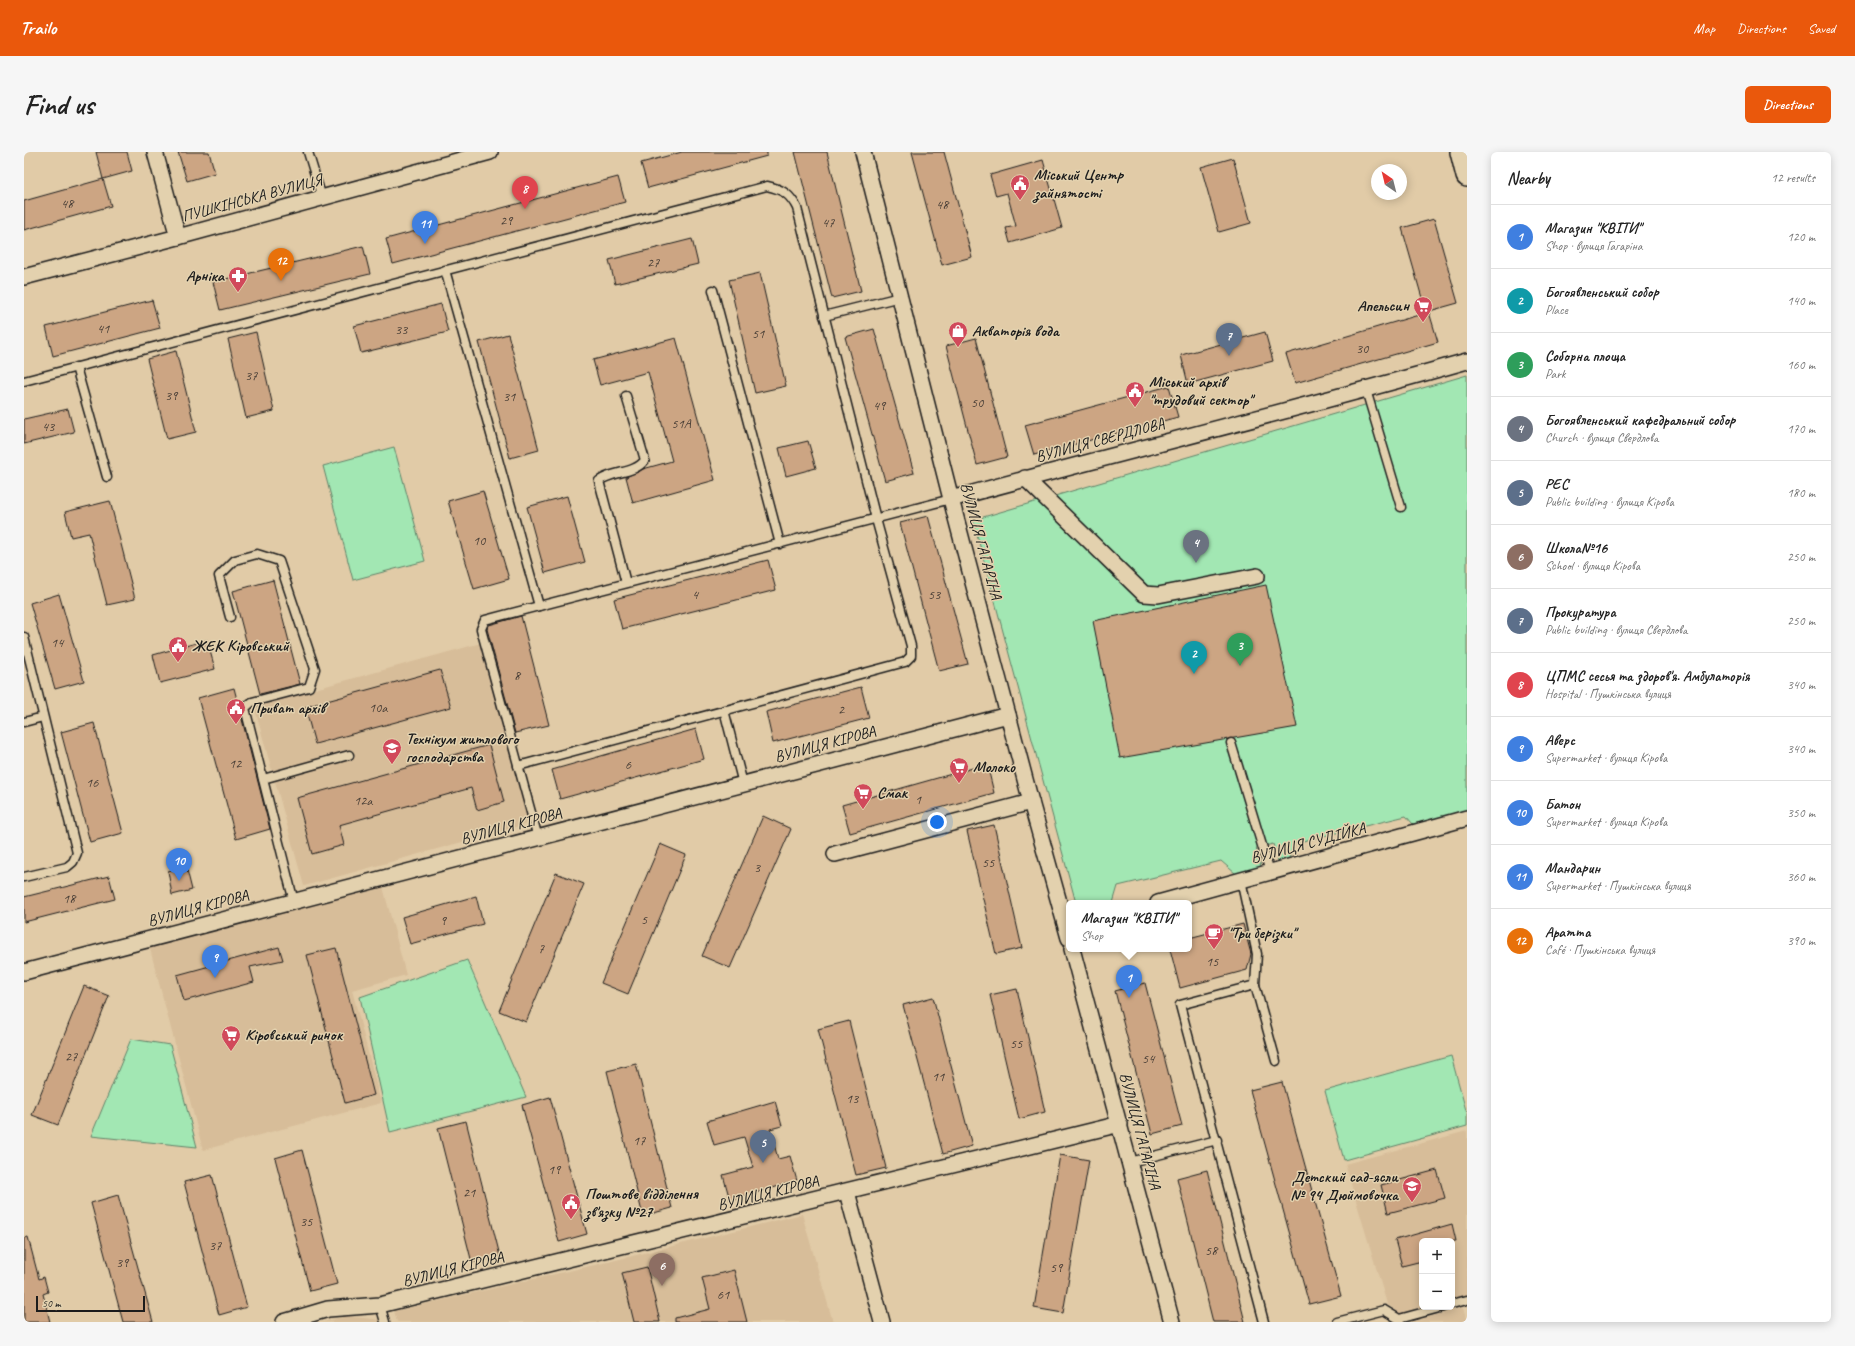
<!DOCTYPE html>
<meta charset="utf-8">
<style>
body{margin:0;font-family:Caveat,sans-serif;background:#f6f6f6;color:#222}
.controls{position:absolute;right:12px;bottom:12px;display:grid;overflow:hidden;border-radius:6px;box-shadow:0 2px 10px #0003}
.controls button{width:36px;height:36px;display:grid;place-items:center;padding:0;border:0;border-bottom:1px solid #e0e0e0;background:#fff;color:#222;font:20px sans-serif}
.compass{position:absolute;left:1347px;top:12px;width:36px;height:36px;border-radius:50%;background:#fff;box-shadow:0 2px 10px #0003;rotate:325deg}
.scale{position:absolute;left:12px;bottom:10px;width:109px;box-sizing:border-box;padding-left:4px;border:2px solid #1c1c1c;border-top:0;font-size:11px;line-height:14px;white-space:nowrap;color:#1c1c1c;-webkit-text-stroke:3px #e3d1ae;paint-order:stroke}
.you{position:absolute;left:913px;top:670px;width:14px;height:14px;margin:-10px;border:3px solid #fff;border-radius:50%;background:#1a73e8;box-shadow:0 0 0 6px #1a73e833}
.badge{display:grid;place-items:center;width:26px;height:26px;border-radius:50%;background:#ea580c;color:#fff;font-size:13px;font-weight:700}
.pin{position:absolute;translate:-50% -33px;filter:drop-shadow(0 1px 2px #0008)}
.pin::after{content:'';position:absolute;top:21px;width:14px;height:12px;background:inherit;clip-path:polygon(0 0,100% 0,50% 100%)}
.popup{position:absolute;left:1042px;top:748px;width:126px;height:52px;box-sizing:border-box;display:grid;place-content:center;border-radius:6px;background:#fff;filter:drop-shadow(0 1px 3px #0005);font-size:13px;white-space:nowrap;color:#767676}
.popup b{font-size:15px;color:#222}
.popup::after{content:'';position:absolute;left:50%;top:100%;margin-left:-8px;border:8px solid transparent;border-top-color:#fff}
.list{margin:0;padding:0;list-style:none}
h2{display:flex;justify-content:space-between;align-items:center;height:52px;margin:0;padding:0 16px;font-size:17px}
h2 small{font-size:13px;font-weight:400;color:#767676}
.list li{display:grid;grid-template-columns:26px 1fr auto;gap:12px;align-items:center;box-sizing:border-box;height:64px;padding:0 16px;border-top:1px solid #e0e0e0}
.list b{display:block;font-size:15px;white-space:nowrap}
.list p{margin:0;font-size:13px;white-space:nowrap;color:#767676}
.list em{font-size:13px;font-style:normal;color:#767676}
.map{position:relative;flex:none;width:1443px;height:1170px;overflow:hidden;border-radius:6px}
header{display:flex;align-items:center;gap:24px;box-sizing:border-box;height:56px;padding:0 20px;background:#ea580c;color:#fff}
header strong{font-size:19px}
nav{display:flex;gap:22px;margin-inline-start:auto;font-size:14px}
.intro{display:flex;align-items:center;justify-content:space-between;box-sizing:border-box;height:96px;padding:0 24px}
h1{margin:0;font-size:28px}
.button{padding:10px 18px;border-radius:6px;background:#ea580c;color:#fff;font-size:14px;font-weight:700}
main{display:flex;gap:24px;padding:0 24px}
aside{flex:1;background:#fff;border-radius:6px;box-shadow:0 2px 10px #0003}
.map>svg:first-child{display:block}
.built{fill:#d7bd99}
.green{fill:#a2e7b3;stroke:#5f8268}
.building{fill:#cca583;stroke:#1c1c1c}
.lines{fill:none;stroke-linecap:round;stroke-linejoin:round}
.lane-casing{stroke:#1c1c1c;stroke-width:11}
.street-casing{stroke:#1c1c1c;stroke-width:18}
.secondary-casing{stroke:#1c1c1c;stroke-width:24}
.lane{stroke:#e3d1ae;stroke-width:8}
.street{stroke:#e3d1ae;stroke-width:15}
.secondary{stroke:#e3d1ae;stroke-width:21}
.labels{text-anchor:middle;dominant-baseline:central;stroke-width:3;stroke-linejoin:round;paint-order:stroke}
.number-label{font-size:14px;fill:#483e36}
.poi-label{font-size:16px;font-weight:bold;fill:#1c1c1c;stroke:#e3d1ae;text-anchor:start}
.street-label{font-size:16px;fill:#1c1c1c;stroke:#e3d1ae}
</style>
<header>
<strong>Trailo</strong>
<nav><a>Map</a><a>Directions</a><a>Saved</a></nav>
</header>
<div class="intro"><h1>Find us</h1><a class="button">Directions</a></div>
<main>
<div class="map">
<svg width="1443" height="1170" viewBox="0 0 1443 1170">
<rect width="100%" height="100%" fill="#e1cba7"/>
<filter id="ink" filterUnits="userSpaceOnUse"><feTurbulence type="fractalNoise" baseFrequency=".025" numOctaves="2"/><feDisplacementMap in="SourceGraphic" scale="8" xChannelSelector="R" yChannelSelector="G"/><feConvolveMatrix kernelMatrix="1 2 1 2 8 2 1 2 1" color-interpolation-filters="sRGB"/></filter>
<g filter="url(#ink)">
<g class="built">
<polygon points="457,491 506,671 280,734 230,554"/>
<polygon points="358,731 382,823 328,838 357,951 179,998 125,793"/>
<polygon points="1443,979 1443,1143 1428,1147 1428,1089 1398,1089 1398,1155 1376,1161 1363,1152 1321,1012"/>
<polygon points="778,1062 809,1170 373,1170 370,1159 584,1110"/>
<polygon points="1439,1156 1443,1170 1387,1170"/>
<polygon points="323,1164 356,1168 356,1170 299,1170"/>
</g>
<g class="green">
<polygon points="1443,223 1443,660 1389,672 1382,664 1271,691 1265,706 1254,709 1249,692 1232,696 1237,715 1212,722 1197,709 1094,734 1089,751 1052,751 949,368"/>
<polygon points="370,295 401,409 329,428 299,314"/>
<polygon points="443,808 502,945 366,980 336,845"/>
<polygon points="107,887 146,893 173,995 67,984"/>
<polygon points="1427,904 1443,962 1443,974 1320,1008 1301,939"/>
</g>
<g class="building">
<polygon points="72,0 103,0 108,19 79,27"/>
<polygon points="154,0 185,0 191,21 163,29"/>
<polygon points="658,0 743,0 743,4 624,36 617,11"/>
<polygon points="771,0 803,0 837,139 808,146"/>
<polygon points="888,0 920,0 948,105 918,113"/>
<polygon points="1209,6 1227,71 1195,80 1177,15"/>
<polygon points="1019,8 1038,76 986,91 982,76 992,74 983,41 972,44 966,23"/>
<polygon points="594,25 601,50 369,112 362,87"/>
<polygon points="79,27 87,54 0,78 0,49"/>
<polygon points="1410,67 1434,151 1402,160 1378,76"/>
<polygon points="668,87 674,112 591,132 585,108"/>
<polygon points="339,94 346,122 196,158 189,130"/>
<polygon points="736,121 762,234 731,241 705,128"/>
<polygon points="128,148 136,176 29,204 22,175"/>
<polygon points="417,152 424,180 337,201 330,174"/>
<polygon points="1405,160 1414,190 1271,231 1262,202"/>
<polygon points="850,177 890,321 861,329 821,185"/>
<polygon points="232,180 250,259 222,266 204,187"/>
<polygon points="1241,180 1249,209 1164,232 1157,203"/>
<polygon points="484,182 515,298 486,306 455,190"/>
<polygon points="652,186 691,328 609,351 602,325 619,317 648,309 624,220 576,233 569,208"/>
<polygon points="952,186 983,305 953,313 922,194"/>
<polygon points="152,199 172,280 143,287 123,207"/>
<polygon points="1145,234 1154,265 1010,303 1001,273"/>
<polygon points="44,257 50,280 0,292 0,267"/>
<polygon points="784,289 792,316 762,324 755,296"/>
<polygon points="459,339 485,427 450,437 424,349"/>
<polygon points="543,344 561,410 521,421 503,355"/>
<polygon points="86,349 111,447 83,453 65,381 47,385 41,360"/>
<polygon points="904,364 944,512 915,519 876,371"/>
<polygon points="744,408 752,438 598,477 590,447"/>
<polygon points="249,428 276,532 236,542 209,439"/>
<polygon points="1242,433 1273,575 1096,606 1069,469"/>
<polygon points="35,442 60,529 31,537 6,451"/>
<polygon points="497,464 525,573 491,581 463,477 465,473"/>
<polygon points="183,488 191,517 136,531 129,503"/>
<polygon points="416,518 427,555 291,592 281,555"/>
<polygon points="837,535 845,566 749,591 742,560"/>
<polygon points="210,536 246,677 212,687 174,546"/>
<polygon points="70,571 99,681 66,690 37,580"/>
<polygon points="672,577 680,607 536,647 528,618"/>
<polygon points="465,593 480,650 453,658 447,636 315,673 320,693 288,702 273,646"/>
<polygon points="963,612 970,641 826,681 818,653"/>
<polygon points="739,664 767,677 706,816 678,804"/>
<polygon points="970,673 998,796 972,802 943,679"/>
<polygon points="636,692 662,703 604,842 577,831"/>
<polygon points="162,714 168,738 148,743 144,719"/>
<polygon points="532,721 560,732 502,870 475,859"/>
<polygon points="85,724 91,747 0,770 0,745"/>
<polygon points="452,744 459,772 386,792 378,765"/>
<polygon points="1219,772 1227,802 1223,818 1156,836 1146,797 1165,797 1165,786"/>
<polygon points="255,795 259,808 226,815 230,830 160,849 153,823"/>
<polygon points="312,796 350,943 321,951 283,803"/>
<polygon points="1121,831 1158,974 1128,982 1091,839"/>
<polygon points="60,834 85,844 34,973 8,963"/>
<polygon points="993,837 1021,960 995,967 966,843"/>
<polygon points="909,845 948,994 919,1002 879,853"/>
<polygon points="825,869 862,1016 832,1023 794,877"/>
<polygon points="612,912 648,1056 619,1064 583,919"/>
<polygon points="1258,930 1317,1144 1285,1152 1226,938"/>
<polygon points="526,945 563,1082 535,1090 498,953"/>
<polygon points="751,949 758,974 746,977 754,1007 766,1004 773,1029 706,1048 699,1023 729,1015 720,985 690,993 683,969"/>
<polygon points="442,969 476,1104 448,1111 414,976"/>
<polygon points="278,998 313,1132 286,1139 251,1006"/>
<polygon points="1036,1003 1065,1008 1039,1161 1010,1156"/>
<polygon points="1183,1018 1221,1170 1189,1170 1153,1026"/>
<polygon points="1413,1018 1421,1046 1364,1061 1357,1033"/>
<polygon points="188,1023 223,1155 195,1163 160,1030"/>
<polygon points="94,1043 129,1170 99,1170 67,1051"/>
<polygon points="1428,1072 1432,1089 1398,1089 1398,1109 1378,1114 1371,1088"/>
<polygon points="4,1085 15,1127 20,1125 24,1140 19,1142 26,1170 0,1170 0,1086"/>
<polygon points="623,1115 636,1170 610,1170 598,1121"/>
<polygon points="710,1118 723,1170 651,1170 651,1166 686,1157 678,1126"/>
</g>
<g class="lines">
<g class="lane-casing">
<g id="lane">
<polyline points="284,0 298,46"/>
<polyline points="421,118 515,454"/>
<polyline points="689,138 756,392"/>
<polyline points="800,164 876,145"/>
<polyline points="52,215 83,325"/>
<path d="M0,229L743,34C758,37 766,42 773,56L852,367L887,494V504L881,510L494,614"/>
<polyline points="1342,238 1377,355"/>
<path d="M602,431L575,329C588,319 611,322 621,308L602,244"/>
<polyline points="206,465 195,424 211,408 233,402 255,409 291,517 285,535 228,550 221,556 270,750"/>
<polyline points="0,485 53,701 49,710 43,715 0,725"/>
<polyline points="700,558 719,632"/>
<polyline points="0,570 19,565"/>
<polyline points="1207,591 1246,720"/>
<polyline points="239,627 325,603"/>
<polyline points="514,686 457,477 461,468 927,347"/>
<polyline points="1217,728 1233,802 1231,833 1156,853 1240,1170"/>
<polyline points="1231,833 1252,909"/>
<polyline points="1106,1010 1193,988"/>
<polyline points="1428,1152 1443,1148"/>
<polyline points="356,1153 361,1170"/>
<polyline points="1313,1170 1360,1158 1375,1167 1419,1155"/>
</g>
</g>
<g class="street-casing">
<g id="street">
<polyline points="131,0 154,85"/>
<polyline points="839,0 927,347 1007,650 1045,786"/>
<polyline points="0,125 154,85 466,0"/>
<polyline points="1001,326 1120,442 1134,443 1233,424"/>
<path d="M927,347C1098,300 1272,258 1443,209"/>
<polyline points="811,702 1007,650"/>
<polyline points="1134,751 1443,666"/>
<polyline points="1048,797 1148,1170"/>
<polyline points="0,820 984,563"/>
<polyline points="823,1040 858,1170"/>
<polyline points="260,1170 304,1157 356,1153 1096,972"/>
</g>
</g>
<g class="secondary-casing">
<polyline id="secondary" points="1437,0 1443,24"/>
</g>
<use href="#lane" class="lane"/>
<use href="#street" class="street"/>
<use href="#secondary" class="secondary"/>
</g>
</g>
<defs>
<g id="civic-pin" transform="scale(1)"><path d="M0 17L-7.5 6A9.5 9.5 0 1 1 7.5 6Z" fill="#d1495b" stroke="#e3d1ae"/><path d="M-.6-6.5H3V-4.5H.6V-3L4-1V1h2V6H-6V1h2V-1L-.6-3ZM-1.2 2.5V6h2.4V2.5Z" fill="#fff"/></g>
<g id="pharmacy-pin" transform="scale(1)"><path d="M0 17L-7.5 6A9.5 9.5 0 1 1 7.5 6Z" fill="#d1495b" stroke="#e3d1ae"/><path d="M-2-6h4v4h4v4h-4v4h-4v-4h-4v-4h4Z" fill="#fff"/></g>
<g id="supermarket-pin" transform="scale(1)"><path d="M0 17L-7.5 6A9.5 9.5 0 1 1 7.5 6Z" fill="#d1495b" stroke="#e3d1ae"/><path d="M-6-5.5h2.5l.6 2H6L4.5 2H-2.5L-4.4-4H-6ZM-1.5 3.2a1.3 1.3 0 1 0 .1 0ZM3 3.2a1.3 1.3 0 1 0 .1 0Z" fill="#fff"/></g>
<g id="shop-pin" transform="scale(1)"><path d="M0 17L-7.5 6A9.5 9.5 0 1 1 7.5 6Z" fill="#d1495b" stroke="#e3d1ae"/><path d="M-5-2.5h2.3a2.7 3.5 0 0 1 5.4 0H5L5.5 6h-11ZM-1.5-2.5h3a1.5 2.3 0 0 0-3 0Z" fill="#fff"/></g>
<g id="university-pin" transform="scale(1)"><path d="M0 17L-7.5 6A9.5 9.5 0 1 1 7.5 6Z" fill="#d1495b" stroke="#e3d1ae"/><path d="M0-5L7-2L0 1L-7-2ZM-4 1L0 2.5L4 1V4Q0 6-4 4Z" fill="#fff"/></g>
<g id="cafe-pin" transform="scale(1)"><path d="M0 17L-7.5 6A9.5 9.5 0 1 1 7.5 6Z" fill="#d1495b" stroke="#e3d1ae"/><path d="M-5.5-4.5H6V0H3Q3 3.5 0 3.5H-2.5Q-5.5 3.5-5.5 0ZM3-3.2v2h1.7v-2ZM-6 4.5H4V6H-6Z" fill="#fff"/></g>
<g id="school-pin" transform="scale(1)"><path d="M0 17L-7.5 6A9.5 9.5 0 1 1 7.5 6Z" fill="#d1495b" stroke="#e3d1ae"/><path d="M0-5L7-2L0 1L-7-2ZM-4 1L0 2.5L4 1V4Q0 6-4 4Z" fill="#fff"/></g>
</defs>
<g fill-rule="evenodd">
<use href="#civic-pin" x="996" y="32"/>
<use href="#pharmacy-pin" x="214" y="124"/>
<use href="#supermarket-pin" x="1399" y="154"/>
<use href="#shop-pin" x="934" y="179"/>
<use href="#civic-pin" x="1111" y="239"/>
<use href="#civic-pin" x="154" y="494"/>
<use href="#civic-pin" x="212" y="556"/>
<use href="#university-pin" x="368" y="596"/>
<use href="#supermarket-pin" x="935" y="615"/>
<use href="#supermarket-pin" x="839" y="641"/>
<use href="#cafe-pin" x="1190" y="781"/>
<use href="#supermarket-pin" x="207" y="883"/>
<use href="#school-pin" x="1388" y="1034"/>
<use href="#civic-pin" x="547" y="1051"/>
</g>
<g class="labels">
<g class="number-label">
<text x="43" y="51">48</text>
<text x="918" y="52">48</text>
<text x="482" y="68">29</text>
<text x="804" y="70">47</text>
<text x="629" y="110">27</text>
<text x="79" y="176">41</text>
<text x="377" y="177">33</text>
<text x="734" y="181">51</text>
<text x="1338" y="196">30</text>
<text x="227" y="223">37</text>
<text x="147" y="243">39</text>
<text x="485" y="244">31</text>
<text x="953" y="250">50</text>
<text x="855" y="253">49</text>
<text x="657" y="271">51А</text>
<text x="24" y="274">43</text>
<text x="455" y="388">10</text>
<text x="671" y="442">4</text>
<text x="910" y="442">53</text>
<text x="33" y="490">14</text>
<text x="493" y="523">8</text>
<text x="354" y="555">10а</text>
<text x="817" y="557">2</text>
<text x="211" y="611">12</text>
<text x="604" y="612">6</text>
<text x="68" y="630">16</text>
<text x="894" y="647">1</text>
<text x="339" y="648">12а</text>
<text x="964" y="710">55</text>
<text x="733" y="715">3</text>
<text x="45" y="746">18</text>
<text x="620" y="767">5</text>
<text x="419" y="768">9</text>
<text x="517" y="796">7</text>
<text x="1188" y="809">15</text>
<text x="992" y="891">55</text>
<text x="47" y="904">27</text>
<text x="1124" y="906">54</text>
<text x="914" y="924">11</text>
<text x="828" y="946">13</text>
<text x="615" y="988">17</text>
<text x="530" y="1017">19</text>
<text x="445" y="1040">21</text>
<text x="282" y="1069">35</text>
<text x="191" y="1093">37</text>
<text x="1187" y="1098">58</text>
<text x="98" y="1110">39</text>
<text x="1032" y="1115">59</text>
<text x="699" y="1142">61</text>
</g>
<g class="poi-label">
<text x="1010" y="23">Міський Центр<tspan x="1010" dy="18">зайнятості</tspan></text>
<text x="200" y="124" text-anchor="end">Арніка</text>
<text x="1385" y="154" text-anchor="end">Апельсин</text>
<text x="948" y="179">Акваторія вода</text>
<text x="1125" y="230">Міський архів<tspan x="1125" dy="18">"трудовий сектор"</tspan></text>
<text x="168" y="494">ЖЕК Кіровський</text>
<text x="226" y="556">Приват архів</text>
<text x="382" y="587">Технікум житлового<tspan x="382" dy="18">господарства</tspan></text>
<text x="949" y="615">Молоко</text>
<text x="853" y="641">Смак</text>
<text x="1204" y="781">"Три берізки"</text>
<text x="221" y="883">Кіровський ринок</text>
<text x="1374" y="1025" text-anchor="end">Детский сад-ясли<tspan x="1374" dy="18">№ 94 Дюймовочка</tspan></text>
<text x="561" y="1042">Поштове відділення<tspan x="561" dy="18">зв'язку №27</tspan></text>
</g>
<g class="street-label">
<text transform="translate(228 46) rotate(-15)">ПУШКІНСЬКА ВУЛИЦЯ</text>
<text transform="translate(1076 288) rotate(-15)">ВУЛИЦЯ СВЕРДЛОВА</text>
<text transform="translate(957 389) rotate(75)">ВУЛИЦЯ ГАГАРІНА</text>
<text transform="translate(801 592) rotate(-15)">ВУЛИЦЯ КІРОВА</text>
<text transform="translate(487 674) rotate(-15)">ВУЛИЦЯ КІРОВА</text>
<text transform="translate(1284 691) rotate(-15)">ВУЛИЦЯ СУДІЙКА</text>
<text transform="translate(174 756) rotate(-15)">ВУЛИЦЯ КІРОВА</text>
<text transform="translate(1116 979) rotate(75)">ВУЛИЦЯ ГАГАРІНА</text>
<text transform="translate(744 1041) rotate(-14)">ВУЛИЦЯ КІРОВА</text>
<text transform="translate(429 1117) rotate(-14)">ВУЛИЦЯ КІРОВА</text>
</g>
</g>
</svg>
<div class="controls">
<button>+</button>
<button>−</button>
</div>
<svg class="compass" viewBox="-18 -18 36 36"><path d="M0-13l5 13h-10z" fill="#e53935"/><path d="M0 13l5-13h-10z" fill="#767676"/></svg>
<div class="scale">50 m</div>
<div class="you"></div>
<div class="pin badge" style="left:1105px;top:846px;background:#3f7fe0">1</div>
<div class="popup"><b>Магазин &quot;КВІТИ&quot;</b>Shop</div>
<div class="pin badge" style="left:1170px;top:522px;background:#0f9aa8">2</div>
<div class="pin badge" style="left:1216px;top:514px;background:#2e9e5b">3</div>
<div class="pin badge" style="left:1172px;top:411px;background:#6b7280">4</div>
<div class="pin badge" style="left:739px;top:1011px;background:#5c6f8a">5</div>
<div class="pin badge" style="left:638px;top:1134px;background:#8d6e63">6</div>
<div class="pin badge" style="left:1205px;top:204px;background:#5c6f8a">7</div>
<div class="pin badge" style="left:501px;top:57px;background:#e0444e">8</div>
<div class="pin badge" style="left:191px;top:826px;background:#3f7fe0">9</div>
<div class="pin badge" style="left:155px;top:729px;background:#3f7fe0">10</div>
<div class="pin badge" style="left:401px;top:92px;background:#3f7fe0">11</div>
<div class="pin badge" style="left:257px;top:129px;background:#e8710a">12</div>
</div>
<aside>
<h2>Nearby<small>12 results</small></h2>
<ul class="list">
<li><span class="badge" style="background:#3f7fe0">1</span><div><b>Магазин &quot;КВІТИ&quot;</b><p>Shop · вулиця Гагаріна</p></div><em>120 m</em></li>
<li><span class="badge" style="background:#0f9aa8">2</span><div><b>Богоявленський собор</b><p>Place</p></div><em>140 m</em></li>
<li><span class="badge" style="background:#2e9e5b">3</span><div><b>Соборна площа</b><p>Park</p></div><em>160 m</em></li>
<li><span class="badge" style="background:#6b7280">4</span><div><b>Богоявленський кафедральний собор</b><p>Church · вулиця Свердлова</p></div><em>170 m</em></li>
<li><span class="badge" style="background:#5c6f8a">5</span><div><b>РЕС</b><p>Public building · вулиця Кірова</p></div><em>180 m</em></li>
<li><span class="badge" style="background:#8d6e63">6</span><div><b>Школа№16</b><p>School · вулиця Кірова</p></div><em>250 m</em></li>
<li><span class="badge" style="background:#5c6f8a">7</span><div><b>Прокуратура</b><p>Public building · вулиця Свердлова</p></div><em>250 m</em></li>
<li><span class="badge" style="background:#e0444e">8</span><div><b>ЦПМС сесья та здоров'я. Амбулаторія</b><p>Hospital · Пушкінська вулиця</p></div><em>340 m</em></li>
<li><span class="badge" style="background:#3f7fe0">9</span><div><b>Аверс</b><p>Supermarket · вулиця Кірова</p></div><em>340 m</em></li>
<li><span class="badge" style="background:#3f7fe0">10</span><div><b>Батон</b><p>Supermarket · вулиця Кірова</p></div><em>350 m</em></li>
<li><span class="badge" style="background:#3f7fe0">11</span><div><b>Мандарин</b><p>Supermarket · Пушкінська вулиця</p></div><em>360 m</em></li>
<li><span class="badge" style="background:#e8710a">12</span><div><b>Аратта</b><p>Café · Пушкінська вулиця</p></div><em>390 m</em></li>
</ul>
</aside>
</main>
